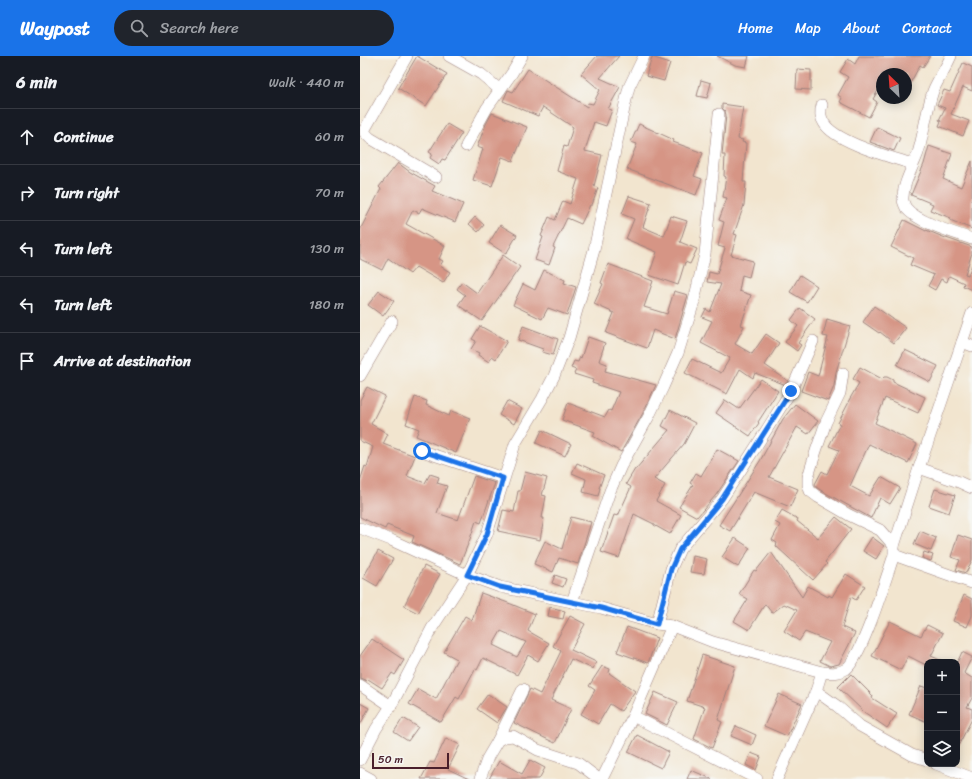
<!DOCTYPE html>
<meta charset="utf-8">
<style>
body{margin:0;font-family:Sriracha,sans-serif;background:#20242c;color:#f1f3f6}
.controls{position:absolute;right:12px;bottom:12px;display:grid;overflow:hidden;border-radius:8px;box-shadow:0 2px 10px #0003}
.controls button{width:36px;height:36px;display:grid;place-items:center;padding:0;border:0;border-bottom:1px solid #363941;background:#171b24;color:#f1f3f6;font:20px sans-serif}
.compass{position:absolute;left:516px;top:12px;width:36px;height:36px;border-radius:50%;background:#171b24;box-shadow:0 2px 10px #0003;rotate:335deg}
.scale{position:absolute;left:12px;bottom:10px;width:77px;box-sizing:border-box;padding-left:4px;border:2px solid #4a1f2b;border-top:0;font-size:11px;line-height:14px;white-space:nowrap;color:#4a1f2b;-webkit-text-stroke:3px #f6f6f2;paint-order:stroke}
.stop{position:absolute;width:12px;height:12px;margin:-9px;border:3px solid #1a73e8;border-radius:50%;background:#fff}
.stop.end{background:#1a73e8;border-color:#fff;box-shadow:0 1px 4px #0008}
.list{margin:0;padding:0;list-style:none}
h2{display:flex;justify-content:space-between;align-items:center;height:52px;margin:0;padding:0 16px;font-size:17px}
h2 small{font-size:13px;font-weight:400;color:#9ea1a6}
.list li{display:grid;grid-template-columns:26px 1fr auto;gap:12px;align-items:center;box-sizing:border-box;height:56px;padding:0 16px;border-top:1px solid #363941}
.list b{display:block;font-size:15px;white-space:nowrap}
.list em{font-size:13px;font-style:normal;color:#9ea1a6}
.icon{flex:none;width:22px;height:22px;fill:none;stroke:currentColor;stroke-width:2;stroke-linecap:round;stroke-linejoin:round}
.map{position:relative;flex:none;width:612px;height:723px;overflow:hidden}
header{display:flex;align-items:center;gap:24px;box-sizing:border-box;height:56px;padding:0 20px;background:#1a73e8;color:#fff}
header strong{font-size:19px}
nav{display:flex;gap:22px;margin-inline-start:auto;font-size:14px}
.search{width:280px;height:36px;background:#20242c;display:flex;align-items:center;gap:10px;box-sizing:border-box;padding:0 14px;border-radius:22px;color:#9ea1a6;font-size:15px}
main{display:flex}
aside{flex:1;background:#171b24}
.map>svg:first-child{display:block}
.building{fill:#d69585;fill-rule:evenodd}
.lines{fill:none;stroke-linecap:round;stroke-linejoin:round}
.street-casing{stroke:#9e827d;stroke-width:12}
.street{stroke:#fff;stroke-width:11}
.route{stroke:#1a73e8;stroke-width:5}
</style>
<header>
<strong>Waypost</strong>
<div class="search"><svg class="icon" aria-label="search" viewBox="0 0 24 24"><circle cx="10" cy="10" r="6"/><path d="M15 15l6 6"/></svg>Search here</div>
<nav><a>Home</a><a>Map</a><a>About</a><a>Contact</a></nav>
</header>
<main>
<aside>
<h2>6 min<small>Walk · 440 m</small></h2>
<ul class="list">
<li><svg class="icon" aria-label="ahead" viewBox="0 0 24 24"><path d="M12 20V5M6 11l6-6 6 6"/></svg><div><b>Continue</b></div><em>60 m</em></li>
<li><svg class="icon" aria-label="right" viewBox="0 0 24 24"><path d="M7 20v-9h11M14 6l5 5-5 5"/></svg><div><b>Turn right</b></div><em>70 m</em></li>
<li><svg class="icon" aria-label="left" viewBox="0 0 24 24"><path d="M17 20v-9H6M10 6l-5 5 5 5"/></svg><div><b>Turn left</b></div><em>130 m</em></li>
<li><svg class="icon" aria-label="left" viewBox="0 0 24 24"><path d="M17 20v-9H6M10 6l-5 5 5 5"/></svg><div><b>Turn left</b></div><em>180 m</em></li>
<li><svg class="icon" aria-label="arrive" viewBox="0 0 24 24"><path d="M6 21V4h12l-3 4 3 4H6"/></svg><div><b>Arrive at destination</b></div></li>
</ul>
</aside>
<div class="map">
<svg width="612" height="723" viewBox="0 0 612 723">
<rect width="100%" height="100%" fill="#f6f6f2"/>
<filter id="ink" filterUnits="userSpaceOnUse"><feTurbulence type="fractalNoise" baseFrequency=".025" numOctaves="2"/><feDisplacementMap in="SourceGraphic" scale="8" xChannelSelector="R" yChannelSelector="G"/><feConvolveMatrix kernelMatrix="1 2 1 2 8 2 1 2 1" color-interpolation-filters="sRGB"/></filter>
<filter id="wash" filterUnits="userSpaceOnUse"><feTurbulence type="fractalNoise" baseFrequency=".012" numOctaves="4" result="noise"/><feDisplacementMap in="SourceGraphic" scale="16" xChannelSelector="R" yChannelSelector="G"/><feGaussianBlur stdDeviation="0.9" result="paint"/><feColorMatrix in="noise" values="0 0 0 0 0 0 0 0 0 0 0 0 0 0 0 0 0 1.4 0 .05"/><feComposite in="paint" operator="in"/></filter>
<g filter="url(#wash)">
<rect width="100%" height="100%" fill="#f2e5cf"/>
<g id="blocks">
<g class="building">
<polygon points="57,0 87,18 66,50 38,32"/>
<polygon points="237,0 259,0 240,22 260,31 248,53 252,54 246,70 234,66 225,95 242,99 234,130 238,132 232,149 230,149 221,168 207,162 193,191 195,192 189,209 175,204 183,181 181,180 189,161 195,164 203,145 210,148 218,123 197,115 204,90 207,91 213,71 183,51 178,60 143,45 148,34 153,36 168,13 227,51 228,47 233,48 240,34 221,18"/>
<polygon points="357,0 389,0 386,11 375,9"/>
<polygon points="499,0 570,0 563,11 560,9 546,35 546,18 522,18 522,28 513,43 517,46 509,61 480,46 482,42 478,39 488,21 480,16 488,3 495,8"/>
<polygon points="292,1 310,7 304,25 286,20"/>
<polygon points="603,7 612,11 612,35 603,31 591,58 609,65 603,80 579,70 581,65 579,64 585,52 577,49 584,34 590,36"/>
<polygon points="437,13 451,14 451,34 436,33"/>
<polygon points="341,24 351,27 347,42 337,40"/>
<polygon points="362,48 383,51 378,83 383,84 382,86 386,87 383,126 386,126 384,149 374,178 377,179 371,199 393,205 389,221 382,219 379,235 391,239 381,269 384,270 375,288 392,298 406,278 419,287 405,309 428,325 426,329 395,317 393,322 380,313 367,338 325,317 332,303 361,317 370,302 341,287 352,265 342,261 346,253 350,256 361,228 347,226 349,216 357,218 365,192 358,190 364,166 359,164 367,142 363,141 366,121 364,120 365,99 362,99 366,59 365,55 362,52"/>
<polygon points="132,57 167,71 153,105 142,101 132,130 113,124 123,93 117,91 126,68"/>
<polygon points="87,68 102,77 85,104 82,103 79,108 70,102 72,98 69,96"/>
<polygon points="279,68 314,84 313,86 343,97 334,120 342,123 336,139 267,113 277,88 271,86"/>
<polygon points="517,71 540,82 534,95 510,86"/>
<polygon points="569,90 592,98 583,123 601,131 612,105 612,173 590,164 591,162 570,154 573,148 551,139 564,108"/>
<polygon points="38,107 50,116 75,130 72,135 103,148 95,166 62,152 59,157 53,154 46,168 85,190 79,203 83,205 80,210 90,216 83,227 56,211 50,218 28,202 22,214 0,203 0,174 21,133 19,131"/>
<polygon points="269,140 291,147 283,171 304,180 311,160 327,165 320,186 337,193 330,208 325,206 318,229 289,219 297,196 266,183 274,163 262,158"/>
<polygon points="115,161 124,169 118,176 109,168"/>
<polygon points="544,164 566,175 566,174 583,181 612,191 612,197 605,218 608,219 612,209 612,234 603,230 604,227 589,220 587,226 581,223 575,234 568,230 574,219 550,209 553,202 531,191"/>
<polygon points="140,169 157,179 146,198 129,187"/>
<polygon points="143,199 160,211 122,265 98,249 105,239 97,233 102,226 117,237"/>
<polygon points="248,208 293,225 284,251 307,258 314,235 328,239 315,283 293,274 287,292 246,277 254,257 234,248 243,228 241,227"/>
<polygon points="184,214 205,224 204,227 216,231 207,259 188,252 182,263 153,249 163,228 175,234"/>
<polygon points="440,219 457,230 447,246 430,236"/>
<polygon points="19,235 34,245 23,260 8,249"/>
<polygon points="514,250 546,272 534,287 520,276 519,277 503,266"/>
<polygon points="440,252 455,263 438,287 441,289 437,295 425,286 438,270 431,264"/>
<polygon points="467,263 490,270 476,316 474,330 468,345 441,335 448,316 458,320 468,281 463,280"/>
<polygon points="120,270 147,285 136,303 132,300 129,306 118,299 119,297 111,293 116,285 112,283"/>
<polygon points="163,270 198,283 193,299 182,296 183,293 158,284"/>
<polygon points="228,281 245,287 239,305 247,308 245,315 296,329 283,357 261,396 233,380 235,376 202,364 208,347 245,361 249,354 251,355 259,336 232,327 233,324 214,318 216,314 211,312 214,305 218,306 220,301 221,302"/>
<polygon points="545,294 578,310 570,326 537,309"/>
<polygon points="500,311 522,323 524,321 527,321 533,324 533,326 565,341 558,357 525,342 515,367 557,388 548,407 509,388 490,430 509,440 521,421 540,432 530,448 520,442 511,462 462,435 456,431 455,428 462,415 467,418 479,394 469,390 480,368 478,367 489,346 488,346 499,327 493,323"/>
<polygon points="401,323 418,335 398,366 399,367 390,380 356,357 365,344 379,353"/>
<polygon points="7,331 25,340 11,368 28,378 23,388 55,400 47,420 65,427 70,418 79,421 77,427 87,430 77,457 98,464 114,420 135,427 121,467 116,465 110,483 100,508 52,486 54,480 27,469 25,473 0,461 0,425 5,410 7,411 13,391 0,385 0,344"/>
<polygon points="55,341 67,345 66,349 89,360 91,355 110,362 96,397 56,380 59,373 46,368"/>
<polygon points="147,345 162,353 154,368 139,359"/>
<polygon points="435,348 458,365 448,378 437,371 409,421 438,433 430,451 394,436 370,475 359,469 400,405 423,363"/>
<polygon points="310,354 335,367 324,388 294,423 305,429 296,445 321,459 310,478 294,469 294,468 274,458 259,502 241,496 254,459 258,460 271,431 266,428 275,413 276,413 309,374 302,370"/>
<polygon points="182,374 211,388 205,400 176,387"/>
<polygon points="357,393 379,405 356,439 337,461 319,451 333,429 330,427 336,417 341,420"/>
<polygon points="217,407 244,419 239,432 240,432 238,440 223,436 226,423 212,417"/>
<polygon points="165,416 187,422 182,439 186,440 182,462 184,462 180,484 138,475 143,454 154,456 158,435 160,435"/>
<polygon points="575,433 595,439 589,457 569,450"/>
<polygon points="422,454 438,463 437,465 458,482 476,461 491,473 465,506 467,508 453,524 416,490 417,487 412,484 420,469 415,466"/>
<polygon points="211,461 231,466 218,508 199,502 193,516 174,508 185,485 202,493"/>
<polygon points="560,475 576,482 571,495 554,488"/>
<polygon points="598,479 612,484 612,504 606,517 596,514 600,504 591,501"/>
<polygon points="512,481 524,490 516,503 503,495"/>
<polygon points="375,482 390,492 378,511 362,501"/>
<polygon points="18,495 33,503 17,530 3,522"/>
<polygon points="411,496 442,541 448,530 468,541 469,539 472,541 486,518 505,530 496,544 491,541 482,571 495,577 479,608 470,610 460,605 470,586 445,576 439,585 424,575 437,554 424,548 412,557 405,548 389,574 374,565 388,543 379,538 394,514 396,515"/>
<polygon points="564,496 573,499 571,505 562,502"/>
<polygon points="333,500 347,503 344,518 330,516"/>
<polygon points="64,510 80,518 58,557 44,550"/>
<polygon points="195,519 206,523 203,531 192,527"/>
<path d="M121,537L151,548L175,558L168,575L189,587L178,605L168,599L157,619L123,602L117,614L115,613L99,643L96,641L81,666L49,648L58,633L76,643L97,603L84,596L105,560L112,564ZM141,575L166,586L157,601L133,589Z"/>
<polygon points="604,539 612,543 612,560 607,571 593,565"/>
<polygon points="190,551 205,555 203,563 188,560"/>
<polygon points="210,560 225,568 211,594 236,606 233,613 211,603 191,644 211,653 195,687 154,667 170,633 180,638 201,595 193,590"/>
<polygon points="530,565 561,580 567,569 583,577 571,600 585,606 567,606 566,609 548,600 541,614 512,600"/>
<polygon points="267,571 297,582 288,607 257,596"/>
<polygon points="12,583 44,604 35,619 32,617 22,632 8,623 7,625 0,622 0,600"/>
<polygon points="602,596 612,601 604,617 612,622 612,642 607,651 612,653 612,663 597,692 597,607"/>
<polygon points="342,599 375,610 358,664 362,666 352,692 334,683 345,651 327,645"/>
<polygon points="242,610 250,613 249,617 275,635 261,655 250,648 238,668 221,658 235,634 229,630"/>
<polygon points="491,618 513,640 512,642 537,658 527,672 504,656 478,631"/>
<polygon points="561,630 567,632 567,666 549,658"/>
<polygon points="295,636 318,646 307,669 285,658"/>
<polygon points="128,638 147,651 137,667 117,653"/>
<polygon points="419,638 442,648 427,680 404,670"/>
<polygon points="0,647 9,652 0,669"/>
<polygon points="43,662 58,671 48,685 34,676"/>
<polygon points="376,670 396,679 392,689 371,680"/>
<polygon points="277,679 309,696 301,712 268,696"/>
<polygon points="86,682 100,689 88,713 109,723 61,723 70,706 74,707"/>
<polygon points="391,697 401,701 396,714 386,709"/>
<polygon points="170,704 185,712 179,723 129,723 139,705 162,718"/>
<polygon points="331,714 352,723 327,723"/>
</g>
</g>
</g>
<g filter="url(#ink)">
<use href="#blocks" fill-opacity="0" stroke="#9e827d" stroke-width="1"/>
<g class="lines">
<g class="street-casing">
<g id="street">
<polyline points="47,0 5,73 5,77 10,82 76,121"/>
<polyline points="89,0 121,18 140,34"/>
<path d="M591,0C586,12 578,23 573,35C566,56 564,77 558,97C553,111 542,129 543,144C543,146 545,150 546,152C557,166 595,177 612,183"/>
<path d="M462,49C460,55 460,61 464,67C475,86 531,101 552,108"/>
<polyline points="106,90 127,52 152,17 162,0"/>
<polyline points="602,286 612,290"/>
<polyline points="483,317 480,337 466,366 456,395 448,421 448,429 450,435 458,441 489,459 520,474 534,490"/>
<polyline points="0,320 32,265"/>
<polyline points="62,395 143,422"/>
<polyline points="559,412 599,426 612,432"/>
<path d="M0,472L31,484L107,519L140,531L241,552L297,568L312,570L353,586L462,616C470,617 478,618 486,613C502,601 526,522 534,499V490L559,412L612,257"/>
<polyline points="534,499 612,527"/>
<polyline points="212,546 250,435 261,410 289,360 303,331 318,297 333,249 345,198 359,58"/>
<polyline points="297,568 311,513 320,493 362,443 390,400 431,335 453,285"/>
<polyline points="0,629 31,650"/>
<polyline points="456,635 477,650 500,670 552,699 567,704"/>
<polyline points="273,660 397,723"/>
<polyline points="138,684 163,633"/>
<polyline points="0,704 16,673 31,650 72,572 107,519 127,478 155,388 182,343 194,320 209,282 234,194 265,48 269,31 284,0"/>
<polyline points="576,708 612,722"/>
<polyline points="0,717 11,723"/>
<polyline points="120,723 128,701 138,684 145,681 153,680 178,694 218,707 239,723"/>
<polyline points="242,723 273,660 312,570"/>
<polyline points="417,723 456,635 462,616"/>
</g>
</g>
<use href="#street" class="street"/>
</g>
</g>
<g class="lines" filter="url(#ink)">
<polyline class="route" points="62,395 143,422 127,478 107,519 140,531 241,552 297,568 311,513 320,493 362,443 431,335"/>
</g>
</svg>
<div class="controls">
<button>+</button>
<button>−</button>
<button><svg class="icon" aria-label="layers" viewBox="0 0 24 24"><path d="M12 4l9 5-9 5-9-5zM3 14l9 5 9-5"/></svg></button>
</div>
<svg class="compass" viewBox="-18 -18 36 36"><path d="M0-13l5 13h-10z" fill="#e53935"/><path d="M0 13l5-13h-10z" fill="#9ea1a6"/></svg>
<div class="scale">50 m</div>
<div class="stop" style="left:62px;top:395px"></div>
<div class="stop end" style="left:431px;top:335px"></div>
</div>
</main>
